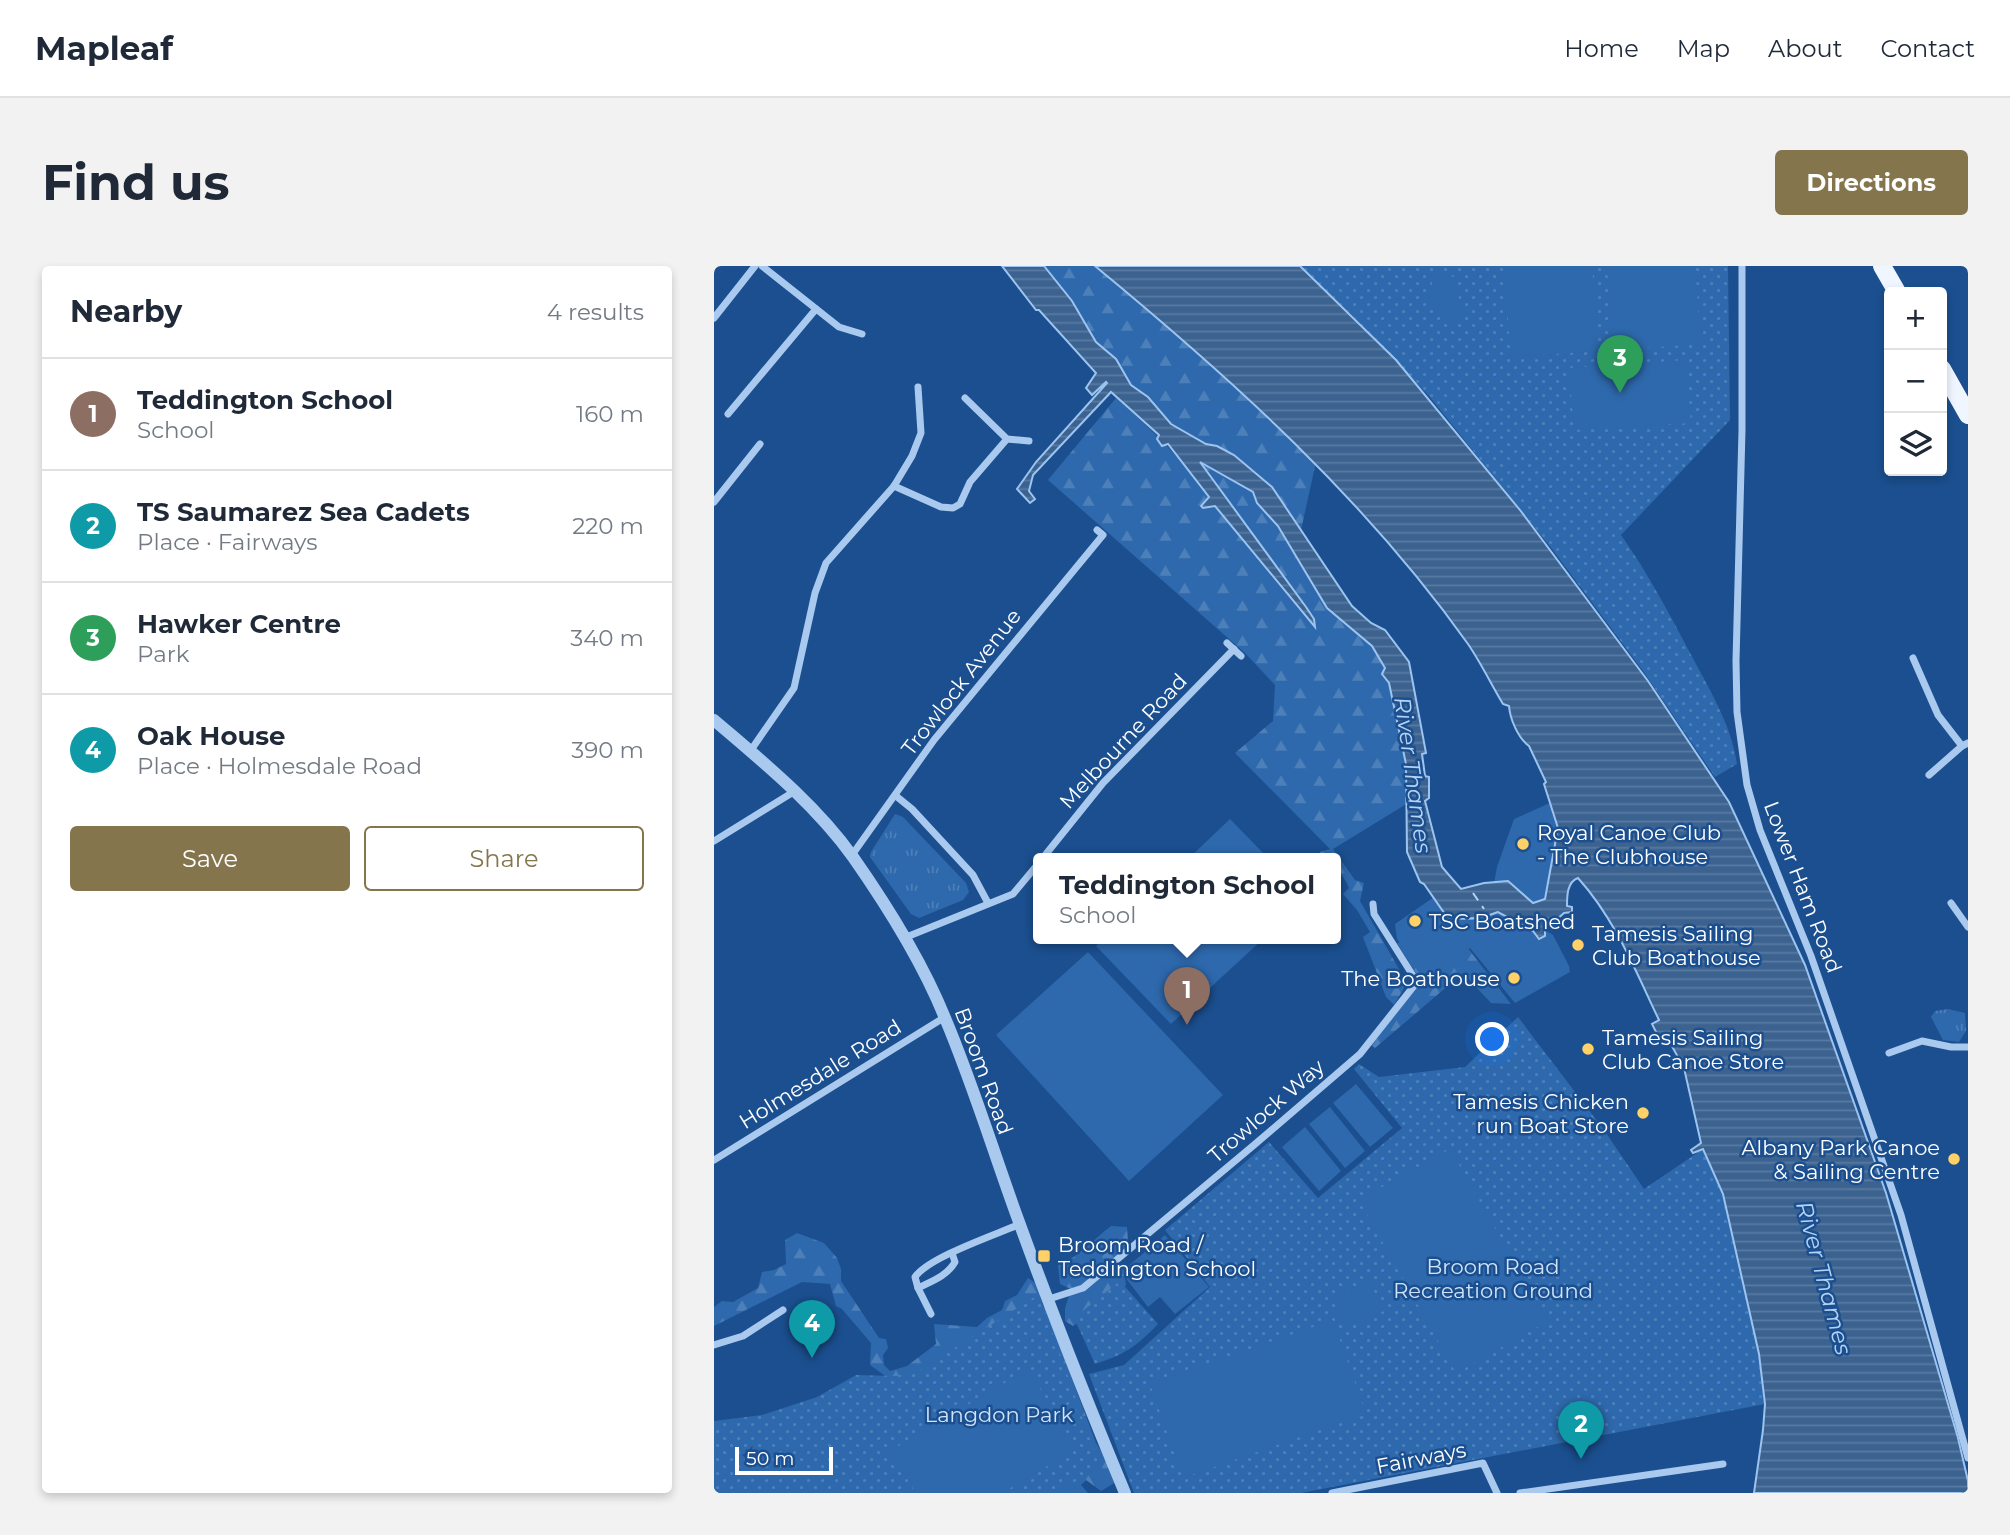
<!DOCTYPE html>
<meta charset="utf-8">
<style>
body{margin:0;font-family:Montserrat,sans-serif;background:#f2f2f3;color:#1f2937}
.controls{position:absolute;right:21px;top:21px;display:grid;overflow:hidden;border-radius:7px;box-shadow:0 4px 10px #0003}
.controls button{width:63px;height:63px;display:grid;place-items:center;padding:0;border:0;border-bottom:2px solid #e0e1e3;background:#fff;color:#1f2937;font:35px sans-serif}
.scale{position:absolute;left:21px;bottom:18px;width:98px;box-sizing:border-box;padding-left:7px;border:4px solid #fff;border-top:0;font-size:19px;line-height:24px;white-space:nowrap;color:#fff;-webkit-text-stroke:5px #1b4f8f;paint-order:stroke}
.you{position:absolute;left:779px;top:774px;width:24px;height:24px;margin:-18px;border:5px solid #fff;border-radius:50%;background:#1a73e8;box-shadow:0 0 0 10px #1a73e833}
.badge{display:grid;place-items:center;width:46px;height:46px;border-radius:50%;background:#84754c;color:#fff;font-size:23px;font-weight:700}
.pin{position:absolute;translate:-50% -58px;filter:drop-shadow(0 2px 4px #0008)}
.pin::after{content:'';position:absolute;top:37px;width:24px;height:21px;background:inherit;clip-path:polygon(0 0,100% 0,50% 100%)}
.popup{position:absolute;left:319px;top:587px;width:308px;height:91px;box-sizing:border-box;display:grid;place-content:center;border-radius:7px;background:#fff;filter:drop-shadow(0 2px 5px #0005);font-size:23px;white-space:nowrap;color:#747a83}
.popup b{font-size:26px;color:#1f2937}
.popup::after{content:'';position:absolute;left:50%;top:100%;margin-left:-14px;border:14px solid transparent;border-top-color:#fff}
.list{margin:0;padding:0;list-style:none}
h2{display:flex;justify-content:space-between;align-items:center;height:91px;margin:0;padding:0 28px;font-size:30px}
h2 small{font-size:23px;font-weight:400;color:#747a83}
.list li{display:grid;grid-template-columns:46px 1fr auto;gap:21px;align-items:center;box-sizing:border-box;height:112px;padding:0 28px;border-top:2px solid #e0e1e3}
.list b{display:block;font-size:26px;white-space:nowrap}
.list p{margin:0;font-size:23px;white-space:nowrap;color:#747a83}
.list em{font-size:23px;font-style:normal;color:#747a83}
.actions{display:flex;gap:14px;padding:21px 28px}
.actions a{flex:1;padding:16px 0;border:2px solid #84754c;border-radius:7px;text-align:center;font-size:24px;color:#84754c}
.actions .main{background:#84754c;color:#fff}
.icon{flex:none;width:38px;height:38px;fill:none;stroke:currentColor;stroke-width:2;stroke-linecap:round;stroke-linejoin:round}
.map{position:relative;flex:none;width:1254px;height:1227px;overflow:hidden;border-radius:7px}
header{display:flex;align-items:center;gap:42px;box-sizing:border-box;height:98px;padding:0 35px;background:#fff;border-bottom:2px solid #e0e1e3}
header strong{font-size:33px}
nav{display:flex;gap:38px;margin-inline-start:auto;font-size:24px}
.intro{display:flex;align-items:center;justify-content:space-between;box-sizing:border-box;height:168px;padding:0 42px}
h1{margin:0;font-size:49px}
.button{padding:18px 32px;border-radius:7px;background:#84754c;color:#fff;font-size:24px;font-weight:700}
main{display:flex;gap:42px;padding:0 42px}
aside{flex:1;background:#fff;border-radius:7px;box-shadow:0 4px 10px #0003}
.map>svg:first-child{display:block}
.grass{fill:url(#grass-tufts)}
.forest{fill:url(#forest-firs)}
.park{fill:url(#park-dots)}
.pitch{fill:#2e69ad}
.water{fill:url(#water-rules);stroke:#9cc4f0;stroke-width:2}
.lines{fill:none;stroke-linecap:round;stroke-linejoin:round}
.ferry{stroke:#b5d3f5;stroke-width:2;stroke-dasharray:9 7;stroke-linecap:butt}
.minor{stroke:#a9c9ee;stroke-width:7}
.tertiary{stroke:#a9c9ee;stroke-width:12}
.primary{stroke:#f0f6ff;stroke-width:18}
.poi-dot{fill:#ffd166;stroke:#1b4f8f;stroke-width:2.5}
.labels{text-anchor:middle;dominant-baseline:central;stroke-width:5;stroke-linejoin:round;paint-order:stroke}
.street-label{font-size:21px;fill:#fff;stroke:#1b4f8f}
.poi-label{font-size:21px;fill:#fff;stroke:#1b4f8f;text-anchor:start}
.park-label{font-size:21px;fill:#cfe3fa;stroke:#1b4f8f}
.water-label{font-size:23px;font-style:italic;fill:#b5d3f5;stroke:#1b4f8f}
</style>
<header>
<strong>Mapleaf</strong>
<nav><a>Home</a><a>Map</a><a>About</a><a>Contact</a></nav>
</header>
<div class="intro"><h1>Find us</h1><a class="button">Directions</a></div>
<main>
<aside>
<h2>Nearby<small>4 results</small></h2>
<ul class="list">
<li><span class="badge" style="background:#8d6e63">1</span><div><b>Teddington School</b><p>School</p></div><em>160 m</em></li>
<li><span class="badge" style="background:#0f9aa8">2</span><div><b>TS Saumarez Sea Cadets</b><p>Place · Fairways</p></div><em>220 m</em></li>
<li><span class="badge" style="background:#2e9e5b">3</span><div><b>Hawker Centre</b><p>Park</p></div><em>340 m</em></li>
<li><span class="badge" style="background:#0f9aa8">4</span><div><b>Oak House</b><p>Place · Holmesdale Road</p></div><em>390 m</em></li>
</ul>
<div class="actions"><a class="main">Save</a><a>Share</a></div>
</aside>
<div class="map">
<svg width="1254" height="1227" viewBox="0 0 1254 1227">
<defs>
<pattern id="grass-tufts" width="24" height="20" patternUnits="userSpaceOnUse" patternTransform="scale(1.75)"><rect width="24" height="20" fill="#2e69ad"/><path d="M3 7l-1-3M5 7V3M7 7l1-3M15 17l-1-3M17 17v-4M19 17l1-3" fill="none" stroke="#4d80b9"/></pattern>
<pattern id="forest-firs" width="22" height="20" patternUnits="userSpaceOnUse" patternTransform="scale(1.75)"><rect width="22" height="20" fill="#2e69ad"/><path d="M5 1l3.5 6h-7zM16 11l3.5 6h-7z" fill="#4d80b9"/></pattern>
<pattern id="park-dots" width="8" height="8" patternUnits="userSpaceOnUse" patternTransform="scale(1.75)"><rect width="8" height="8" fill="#2e69ad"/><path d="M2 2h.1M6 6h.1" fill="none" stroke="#4d80b9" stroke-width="1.8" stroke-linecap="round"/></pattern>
<pattern id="water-rules" width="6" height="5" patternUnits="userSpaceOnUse" patternTransform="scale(1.75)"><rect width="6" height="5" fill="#3c6290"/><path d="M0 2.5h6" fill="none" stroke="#597aa1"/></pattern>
</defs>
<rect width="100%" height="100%" fill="#1b4f8f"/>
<g class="grass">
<polygon points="181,548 189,551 252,617 255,626 249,634 205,652 197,648 156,591 157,586"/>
<polygon points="1234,743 1251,747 1252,765 1245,776 1229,774 1217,751 1221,745"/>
</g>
<g class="forest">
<polygon points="330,0 381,0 452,58 602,196 587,264 558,221 503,180 492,178 457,158 434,131 417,119 402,93 382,76 358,35"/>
<path d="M402,132C437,163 469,193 495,231L487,240L489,242L501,239L585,343L600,353L484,195L539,226L543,237L564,260L613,342L658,380L671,403L668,408L675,417L692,498L694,537L619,583L641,614L650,617L646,635L693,717L680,739L672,731L649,671L656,666L643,644L629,628L635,622C631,611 622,605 622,593H609L606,586L616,583L521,487L559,455L561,419L531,387L334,214Z"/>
<polygon points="683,677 753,681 797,738 777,737 749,707 661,782 657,779 707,715"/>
<path d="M397,960L413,961L414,975L405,996L410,1005L412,1019L404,1030L359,1060L351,1055V1042L357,1023L346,1018L344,999C364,992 380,973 397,960Z"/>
<polygon points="83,967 110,977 123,992 127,1003 127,1015 165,1072 172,1073 174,1082 169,1089 170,1099 176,1105 193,1100 222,1078 220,1058 263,1061 273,1052 288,1044 291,1035 303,1029 314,1012 323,1018 327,1030 228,1098 177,1114 156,1099 157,1077 128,1043 122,1040 116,1018 88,1016 0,1060 0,1041 8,1035 19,1036 44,1022 48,1006 60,1004 72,998 71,974"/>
<polygon points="331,1040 382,1177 396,1199 402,1216 387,1225 372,1214 367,1219 374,1227 304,1227 321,1043"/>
</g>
<g class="park">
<path d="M586,0H1014L1016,154L907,269C933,306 954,345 975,385C994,421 1017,457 1023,498L1001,511L929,405L838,283L715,130L639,50Z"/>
<polygon points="804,751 890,864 930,923 989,883 1009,930 1045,1088 1051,1138 587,1227 420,1227 375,1108 410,1099 496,1021 451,964 555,876 604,932 688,862 640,803 645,798 665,811 751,801"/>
<path d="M406,1015L444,1058C423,1080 410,1089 381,1098L360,1052Z"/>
<polygon points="325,1028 386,1202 340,1227 0,1227 0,1155 48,1149 103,1131 142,1109 182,1110 205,1105"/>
</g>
<g class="pitch">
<polygon points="790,0 878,0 885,85 797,91"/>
<polygon points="893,0 981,0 987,78 899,84"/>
<polygon points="720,5 740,11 749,49 736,58 715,37"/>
<polygon points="972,94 977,157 860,164 855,102"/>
<polygon points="836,537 845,562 831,633 819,637 794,616 780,617 783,601 800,553"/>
<polygon points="516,553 555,593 474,593"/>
<path d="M720,631L733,651C751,655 767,654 784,645L819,665L831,664L839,669L855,700L856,706L801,737L756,682L714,720L683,673L681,658Z"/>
<polygon points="389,673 549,673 457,758 382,680"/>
<polygon points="374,686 509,829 415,915 282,769"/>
<polygon points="642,818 679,862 656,881 619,837"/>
<polygon points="616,841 651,885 631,902 595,858"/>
<polygon points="591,861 627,905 605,925 568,881"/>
<polygon points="736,883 834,1055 742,1107 645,934"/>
<polygon points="451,969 495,1021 461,1048 446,1031 434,1041 407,1006"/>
<polygon points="655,1015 670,1045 632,1062 618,1031"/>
<polygon points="619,1054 652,1148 469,1212 436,1118"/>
<polygon points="314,1103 362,1183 288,1227 202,1227 176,1185"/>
</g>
<path class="water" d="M288,0H330L358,35L382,76L402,93L417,119L434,131L457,158L492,178L503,180L520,189L558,221L638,340L657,357L671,364L695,396L712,487L708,488L711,510L715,511V532L711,535L728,601L747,623L770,617L794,615L819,637L831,633L844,562L830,518L832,516L815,480C804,472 796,453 795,440L789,438C777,418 767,397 754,378C651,233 518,113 381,0H586L682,94L806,244L934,415L1015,536L1091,699L1172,927L1244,1172L1254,1215V1227H1040L1049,1164L1051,1138L1045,1088L1009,928L989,883L979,887L977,884L987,877L970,802L954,773L947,776L938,758L945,754C921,704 901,653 864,612C853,616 853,630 853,640L858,641V646L850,647L831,664V670L825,673L819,665L784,646C767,653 752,655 733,651L710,618L706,616L693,586L692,498L675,417L668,408L671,402L658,380L613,342L564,260L543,237L539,226L486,196L592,341L600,353L601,361L501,240L489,242L487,240L495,231L454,178L448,180L443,173L445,169L397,126L319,209L315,225L321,233L316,237L303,223L322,196L393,117L392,116L378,129L372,122L382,107L325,44H322Z"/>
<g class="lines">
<polyline class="ferry" points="759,627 770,643"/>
<g class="minor">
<polyline points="48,0 125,61 148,68"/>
<polyline points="1028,0 1028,164 1022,395 1023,446 1033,519 1046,564 1097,690 1187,949 1254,1192"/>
<polyline points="0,52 41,0"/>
<polyline points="251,132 293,173 315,175"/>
<polyline points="14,148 102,43"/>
<polyline points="180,220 227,241 239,242 246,238 256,216 293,173"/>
<polyline points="0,236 46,178"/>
<polyline points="513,377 527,390"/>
<polyline points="1199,392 1224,449 1248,480 1254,477"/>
<polyline points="37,484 80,422 101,327 112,297 180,220 198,190 207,167 204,121"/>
<polyline points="1215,509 1248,480"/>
<polyline points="182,530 198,543 259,609 274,637"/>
<polyline points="0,575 81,525"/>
<polyline points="138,589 220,474 389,269 383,264"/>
<polyline points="328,593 389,517 520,383"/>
<polyline points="1237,637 1254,661"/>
<polyline points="190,672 299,628 324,598"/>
<polyline points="1175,787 1208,775 1237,781 1253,781"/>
<polyline points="0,894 231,751"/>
<path d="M204,1022C218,1015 233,1010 241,996L238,987"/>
<polyline points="335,1033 369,1022 540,879 646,788 703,716 660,648 659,638"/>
<path d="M217,1048L204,1022L201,1011C215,991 281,969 306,958"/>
<polyline points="0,1079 29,1070 69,1044"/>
<polyline points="618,1227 769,1197 783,1227"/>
<polyline points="806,1227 1009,1198"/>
</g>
<path class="tertiary" d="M0,454C49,496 101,538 139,591C174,641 208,695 231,752C259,818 280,888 305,956C338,1047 374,1138 411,1227"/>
<g class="primary">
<polyline points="1168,0 1183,26"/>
<polyline points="1228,103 1254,149"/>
</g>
</g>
<g class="poi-dot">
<circle cx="809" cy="578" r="7"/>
<circle cx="701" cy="655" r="7"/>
<circle cx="864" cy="679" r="7"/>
<circle cx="800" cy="712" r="7"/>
<circle cx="874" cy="783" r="7"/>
<circle cx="929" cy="847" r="7"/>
<circle cx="1240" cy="893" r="7"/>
<rect x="323" y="983" width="14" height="14" rx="3.5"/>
</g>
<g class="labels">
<g class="street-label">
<text transform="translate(247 416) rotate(-52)">Trowlock Avenue</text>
<text transform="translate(409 475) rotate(-47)">Melbourne Road</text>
<text transform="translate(1089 621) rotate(69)">Lower Ham Road</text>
<text transform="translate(270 805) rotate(70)">Broom Road</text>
<text transform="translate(106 808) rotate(-32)">Holmesdale Road</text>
<text transform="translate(552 845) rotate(-41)">Trowlock Way</text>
<text transform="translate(707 1192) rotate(-11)">Fairways</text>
</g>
<g class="poi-label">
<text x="823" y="566">Royal Canoe Club<tspan x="823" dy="24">- The Clubhouse</tspan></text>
<text x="715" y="655">TSC Boatshed</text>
<text x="878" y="667">Tamesis Sailing<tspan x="878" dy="24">Club Boathouse</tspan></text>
<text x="786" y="712" text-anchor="end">The Boathouse</text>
<text x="888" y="771">Tamesis Sailing<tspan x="888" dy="24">Club Canoe Store</tspan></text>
<text x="915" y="835" text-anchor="end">Tamesis Chicken<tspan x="915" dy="24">run Boat Store</tspan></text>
<text x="1226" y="881" text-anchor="end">Albany Park Canoe<tspan x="1226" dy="24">&amp; Sailing Centre</tspan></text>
<text x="344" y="978">Broom Road /<tspan x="344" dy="24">Teddington School</tspan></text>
</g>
<g class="park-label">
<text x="779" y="1000">Broom Road<tspan x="779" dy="24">Recreation Ground</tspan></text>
<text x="285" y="1148">Langdon Park</text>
</g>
<g class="water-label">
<text transform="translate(699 509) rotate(82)">River Thames</text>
<text transform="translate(1110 1012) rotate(75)">River Thames</text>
</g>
</g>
</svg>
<div class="controls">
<button>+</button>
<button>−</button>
<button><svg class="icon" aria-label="layers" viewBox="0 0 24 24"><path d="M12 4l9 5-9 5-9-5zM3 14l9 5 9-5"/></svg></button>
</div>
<div class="scale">50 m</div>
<div class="you"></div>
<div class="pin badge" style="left:473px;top:759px;background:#8d6e63">1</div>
<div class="popup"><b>Teddington School</b>School</div>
<div class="pin badge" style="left:867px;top:1193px;background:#0f9aa8">2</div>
<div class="pin badge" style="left:906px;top:127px;background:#2e9e5b">3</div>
<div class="pin badge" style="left:98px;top:1092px;background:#0f9aa8">4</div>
</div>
</main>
